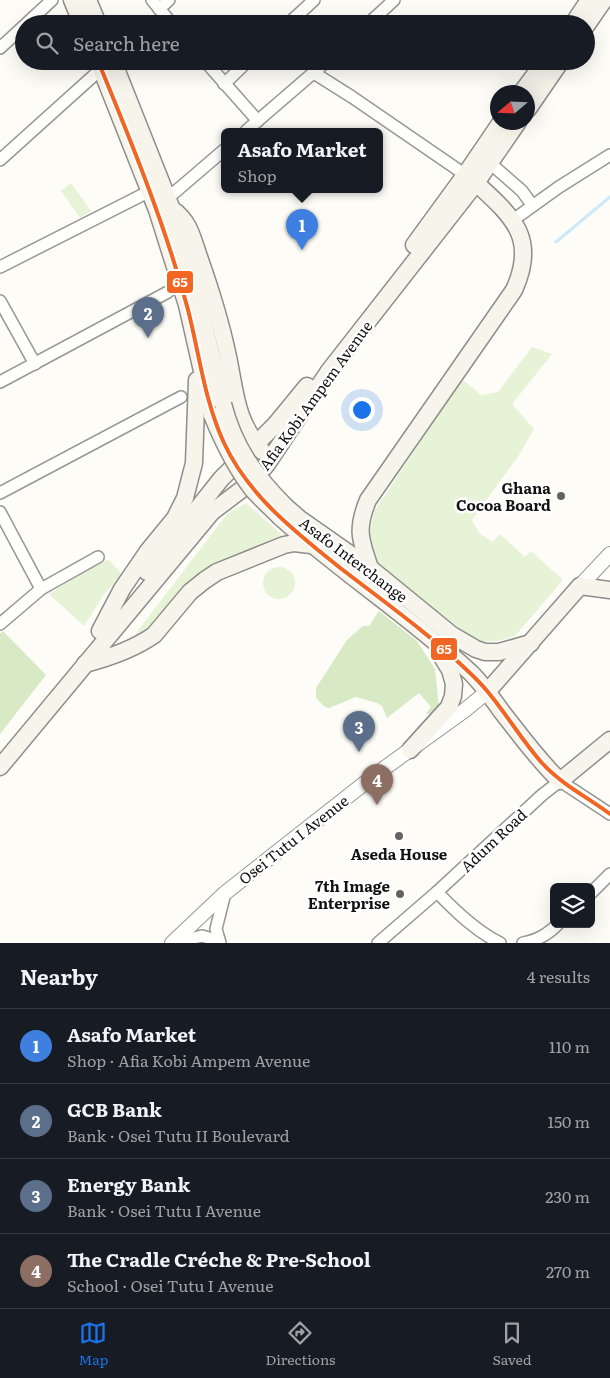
<!DOCTYPE html>
<meta charset="utf-8">
<style>
body{margin:0;font-family:Literata,serif;background:#20242c;color:#f1f3f6}
.controls{position:absolute;right:15px;bottom:15px;display:grid;overflow:hidden;border-radius:8px;box-shadow:0 5px 20px #0002}
.controls button{width:45px;height:45px;display:grid;place-items:center;padding:0;border:0;border-bottom:1px solid #363941;background:#171b24;color:#f1f3f6;font:25px sans-serif}
.compass{position:absolute;left:490px;top:85px;width:45px;height:45px;border-radius:50%;background:#171b24;box-shadow:0 5px 20px #0002;rotate:251deg}
.you{position:absolute;left:361px;top:409px;width:18px;height:18px;margin:-12px;border:4px solid #fff;border-radius:50%;background:#1a73e8;box-shadow:0 0 0 8px #1a73e833}
.badge{display:grid;place-items:center;width:32px;height:32px;border-radius:50%;background:#1a73e8;color:#fff;font-size:16px;font-weight:700}
.pin{position:absolute;translate:-50% -41px;filter:drop-shadow(0 1px 2px #0008)}
.pin::after{content:'';position:absolute;top:26px;width:18px;height:15px;background:inherit;clip-path:polygon(0 0,100% 0,50% 100%)}
.popup{position:absolute;left:221px;top:128px;width:162px;height:65px;box-sizing:border-box;display:grid;place-content:center;border-radius:8px;background:#171b24;filter:drop-shadow(0 1px 4px #0005);font-size:16px;white-space:nowrap;color:#9ea1a6}
.popup b{font-size:19px;color:#f1f3f6}
.popup::after{content:'';position:absolute;left:50%;top:100%;margin-left:-10px;border:10px solid transparent;border-top-color:#171b24}
.list{margin:0;padding:0;list-style:none}
h2{display:flex;justify-content:space-between;align-items:center;height:65px;margin:0;padding:0 20px;font-size:21px}
h2 small{font-size:16px;font-weight:400;color:#9ea1a6}
.list li{display:grid;grid-template-columns:32px 1fr auto;gap:15px;align-items:center;box-sizing:border-box;height:75px;padding:0 20px;border-top:1px solid #363941}
.list b{display:block;font-size:19px;white-space:nowrap}
.list p{margin:0;font-size:16px;white-space:nowrap;color:#9ea1a6}
.list em{font-size:16px;font-style:normal;color:#9ea1a6}
.icon{flex:none;width:28px;height:28px;fill:none;stroke:currentColor;stroke-width:2;stroke-linecap:round;stroke-linejoin:round}
.map{position:relative;flex:none;width:610px;height:943px;overflow:hidden}
.search{position:absolute;background:#171b24;box-shadow:0 5px 20px #0002;left:15px;right:15px;top:15px;height:55px;display:flex;align-items:center;gap:12px;box-sizing:border-box;padding:0 18px;border-radius:28px;color:#9ea1a6;font-size:19px}
.sheet{height:365px;background:#171b24}
nav{display:flex;justify-content:space-around;align-items:center;box-sizing:border-box;height:70px;border-top:1px solid #363941;background:#171b24;font-size:14px;color:#9ea1a6}
nav a{display:grid;justify-items:center;gap:2px}
nav .on{color:#1a73e8}
.map>svg:first-child{display:block}
.green{fill:#e7f3d7}
.forest{fill:#d8eac5}
.lines{fill:none;stroke-linecap:round;stroke-linejoin:round}
.stream{stroke:#cde8f7;stroke-width:3}
.minor-casing{stroke:#979795;stroke-width:14}
.tertiary-casing{stroke:#979795;stroke-width:16}
.secondary-casing{stroke:#8e8d8b;stroke-width:19}
.minor{stroke:#fffffe;stroke-width:11}
.tertiary{stroke:#fffffe;stroke-width:14}
.secondary{stroke:#f6f4eb;stroke-width:16}
.secondary-bridge-casing{stroke:#8e8d8b;stroke-width:19;stroke-linecap:butt}
.secondary-bridge{stroke:#f6f4eb;stroke-width:16}
.bus-1-casing{stroke:#fff;stroke-width:8}
.bus-1{stroke:#f26522;stroke-width:4}
.poi-dot{fill:#646362;stroke:#fff;stroke-width:2}
.labels{text-anchor:middle;dominant-baseline:central;stroke-width:5;stroke-linejoin:round;paint-order:stroke}
.street-label{font-size:15px;fill:#111;stroke:#fff}
.poi-label{font-size:15px;font-weight:bold;fill:#111;stroke:#fff;text-anchor:end}
.line-badge{stroke:#fff;stroke-width:2}
.badge-label{font-size:14px;text-anchor:middle;font-weight:bold;fill:#fff}
</style>
<div class="map">
<svg width="610" height="943" viewBox="0 0 610 943">
<rect width="100%" height="100%" fill="#fdfcf7"/>
<g class="green">
<polygon points="71,183 91,211 80,218 61,191"/>
<path d="M532,347L552,354L512,404L534,429L519,455L472,520L479,533L493,542L500,534L525,557L531,551L563,580L515,636L502,640L483,642L471,637L382,569C367,546 368,536 375,510L462,379L481,395L498,392Z"/>
<polygon points="246,503 281,534 281,539 219,564 157,625 130,641 227,514"/>
<polygon points="109,560 121,573 121,576 104,594 84,626 49,594 103,561"/>
<circle cx="279" cy="583" r="16"/>
</g>
<g class="forest">
<polygon points="379,611 417,641 435,669 439,708 432,716 426,713 431,707 419,693 387,718 382,706 377,703 356,697 329,708 325,707 316,698 316,688 347,640 363,626 369,626"/>
<polygon points="3,631 46,675 0,734 0,634"/>
</g>
<g class="lines">
<polyline class="stream" points="556,242 610,197"/>
<g class="minor-casing">
<g id="minor">
<polyline points="152,0 172,24"/>
<polyline points="159,9 169,0"/>
<polyline points="26,24 52,0"/>
<polyline points="288,24 314,0"/>
<polyline points="368,24 394,0"/>
<polyline points="0,48 24,26"/>
<polyline points="205,61 258,121"/>
<polyline points="314,73 352,97 470,178"/>
<polyline points="224,84 248,61"/>
<polyline points="246,131 327,61"/>
<polyline points="0,160 101,69"/>
<polyline points="490,163 522,191 532,205"/>
<polyline points="168,198 224,150"/>
<polyline points="513,220 559,187 610,155"/>
<polyline points="0,267 150,191"/>
<polyline points="0,301 35,364"/>
<polyline points="0,382 168,292"/>
<polyline points="0,493 181,397"/>
<polyline points="0,512 41,589 98,557"/>
<polyline points="0,624 41,589"/>
<path d="M437,892C456,912 476,931 500,943"/>
<polyline points="591,893 610,874"/>
<polyline points="173,943 202,936 219,941"/>
<polyline points="220,943 216,929 225,893"/>
<polyline points="378,943 437,892 542,795 560,781 610,814"/>
<path d="M523,943C538,940 547,935 558,924"/>
</g>
</g>
<g class="tertiary-casing">
<g id="tertiary">
<polyline points="580,586 610,554"/>
<polyline points="172,943 225,893 375,775 465,710 487,692"/>
</g>
</g>
<g class="secondary-casing">
<g id="secondary">
<polyline points="72,0 82,24"/>
<polyline points="88,0 98,24"/>
<polyline points="573,24 589,0"/>
<polyline points="586,26 604,0"/>
<polyline points="98,61 157,210 187,305 212,415"/>
<polyline points="113,61 171,207 199,303 223,404"/>
<polyline points="522,92 545,61"/>
<polyline points="528,109 561,61"/>
<path d="M172,209C190,222 192,237 199,257C210,288 220,320 227,352C236,392 234,418 262,451"/>
<polyline points="414,245 465,175 501,122"/>
<polyline points="286,507 300,519 370,568 452,635 476,649 485,652 499,652 531,643"/>
<path d="M280,517C341,572 411,617 471,673C483,685 492,698 502,712C521,736 538,760 560,781L610,740"/>
<path d="M370,568C360,539 356,529 368,500L514,290C538,238 512,216 476,183"/>
<polyline points="147,572 221,479 275,425 307,386"/>
<polyline points="100,631 122,589 148,551 175,518 185,498 194,463 197,380"/>
<path d="M85,664C108,658 134,649 154,635L190,592L205,580L217,572L284,545L294,543L311,545"/>
<polyline points="487,692 580,586 610,590"/>
<polyline points="410,750 449,707 453,696 454,684 450,670 439,652"/>
<polyline points="0,767 212,512 254,480 267,464 329,371 476,183 518,122"/>
</g>
</g>
<use href="#minor" class="minor"/>
<use href="#tertiary" class="tertiary"/>
<use href="#secondary" class="secondary"/>
<g class="secondary-bridge-casing">
<g id="secondary-bridge">
<path d="M223,404C234,447 255,476 286,507"/>
<path d="M212,415C223,442 235,467 253,490C261,499 271,508 280,517"/>
</g>
</g>
<use href="#secondary-bridge" class="secondary-bridge"/>
<g class="bus-1-casing">
<path id="bus-1" d="M98,61C131,141 164,222 187,306C199,351 204,400 224,443C248,495 295,532 339,567C383,601 431,635 471,674C499,700 517,735 542,763C561,784 587,797 610,814"/>
</g>
<use href="#bus-1" class="bus-1"/>
</g>
<g class="poi-dot">
<circle cx="561" cy="496" r="5"/>
<circle cx="399" cy="836" r="5"/>
<circle cx="400" cy="894" r="5"/>
</g>
<g class="labels">
<g class="street-label">
<text transform="translate(315 395) rotate(-54)">Afia Kobi Ampem Avenue</text>
<text transform="translate(354 559) rotate(37)">Asafo Interchange</text>
<text transform="translate(293 839) rotate(-38)">Osei Tutu I Avenue</text>
<text transform="translate(493 840) rotate(-43)">Adum Road</text>
</g>
<g class="poi-label">
<text x="551" y="487">Ghana<tspan x="551" dy="17">Cocoa Board</tspan></text>
<text x="399" y="853" text-anchor="middle">Aseda House</text>
<text x="390" y="885">7th Image<tspan x="390" dy="17">Enterprise</tspan></text>
</g>
</g>
<g class="line-badge">
<rect x="166" y="270" width="28" height="24" rx="5" fill="#f26522"/>
<rect x="430" y="637" width="28" height="24" rx="5" fill="#f26522"/>
</g>
<g class="badge-label">
<text x="180" y="287">65</text>
<text x="444" y="654">65</text>
</g>
</svg>
<div class="controls">
<button><svg class="icon" aria-label="layers" viewBox="0 0 24 24"><path d="M12 4l9 5-9 5-9-5zM3 14l9 5 9-5"/></svg></button>
</div>
<svg class="compass" viewBox="-18 -18 36 36"><path d="M0-13l5 13h-10z" fill="#e53935"/><path d="M0 13l5-13h-10z" fill="#9ea1a6"/></svg>
<div class="you"></div>
<div class="pin badge" style="left:302px;top:250px;background:#3f7fe0">1</div>
<div class="popup"><b>Asafo Market</b>Shop</div>
<div class="pin badge" style="left:148px;top:338px;background:#5c6f8a">2</div>
<div class="pin badge" style="left:359px;top:752px;background:#5c6f8a">3</div>
<div class="pin badge" style="left:377px;top:805px;background:#8d6e63">4</div>
<div class="search"><svg class="icon" aria-label="search" viewBox="0 0 24 24"><circle cx="10" cy="10" r="6"/><path d="M15 15l6 6"/></svg>Search here</div>
</div>
<section class="sheet">
<h2>Nearby<small>4 results</small></h2>
<ul class="list">
<li><span class="badge" style="background:#3f7fe0">1</span><div><b>Asafo Market</b><p>Shop · Afia Kobi Ampem Avenue</p></div><em>110 m</em></li>
<li><span class="badge" style="background:#5c6f8a">2</span><div><b>GCB Bank</b><p>Bank · Osei Tutu II Boulevard</p></div><em>150 m</em></li>
<li><span class="badge" style="background:#5c6f8a">3</span><div><b>Energy Bank</b><p>Bank · Osei Tutu I Avenue</p></div><em>230 m</em></li>
<li><span class="badge" style="background:#8d6e63">4</span><div><b>The Cradle Créche &amp; Pre-School</b><p>School · Osei Tutu I Avenue</p></div><em>270 m</em></li>
</ul>
</section>
<nav>
<a class="on"><svg class="icon" aria-label="map" viewBox="0 0 24 24"><path d="M3 6l6-2 6 2 6-2v14l-6 2-6-2-6 2zM9 4v14M15 6v14"/></svg>Map</a>
<a><svg class="icon" aria-label="directions" viewBox="0 0 24 24"><path d="M12 3l9 9-9 9-9-9zM9 14v-3h6M13 9l2 2-2 2"/></svg>Directions</a>
<a><svg class="icon" aria-label="saved" viewBox="0 0 24 24"><path d="M7 4h10v16l-5-4-5 4z"/></svg>Saved</a>
</nav>
